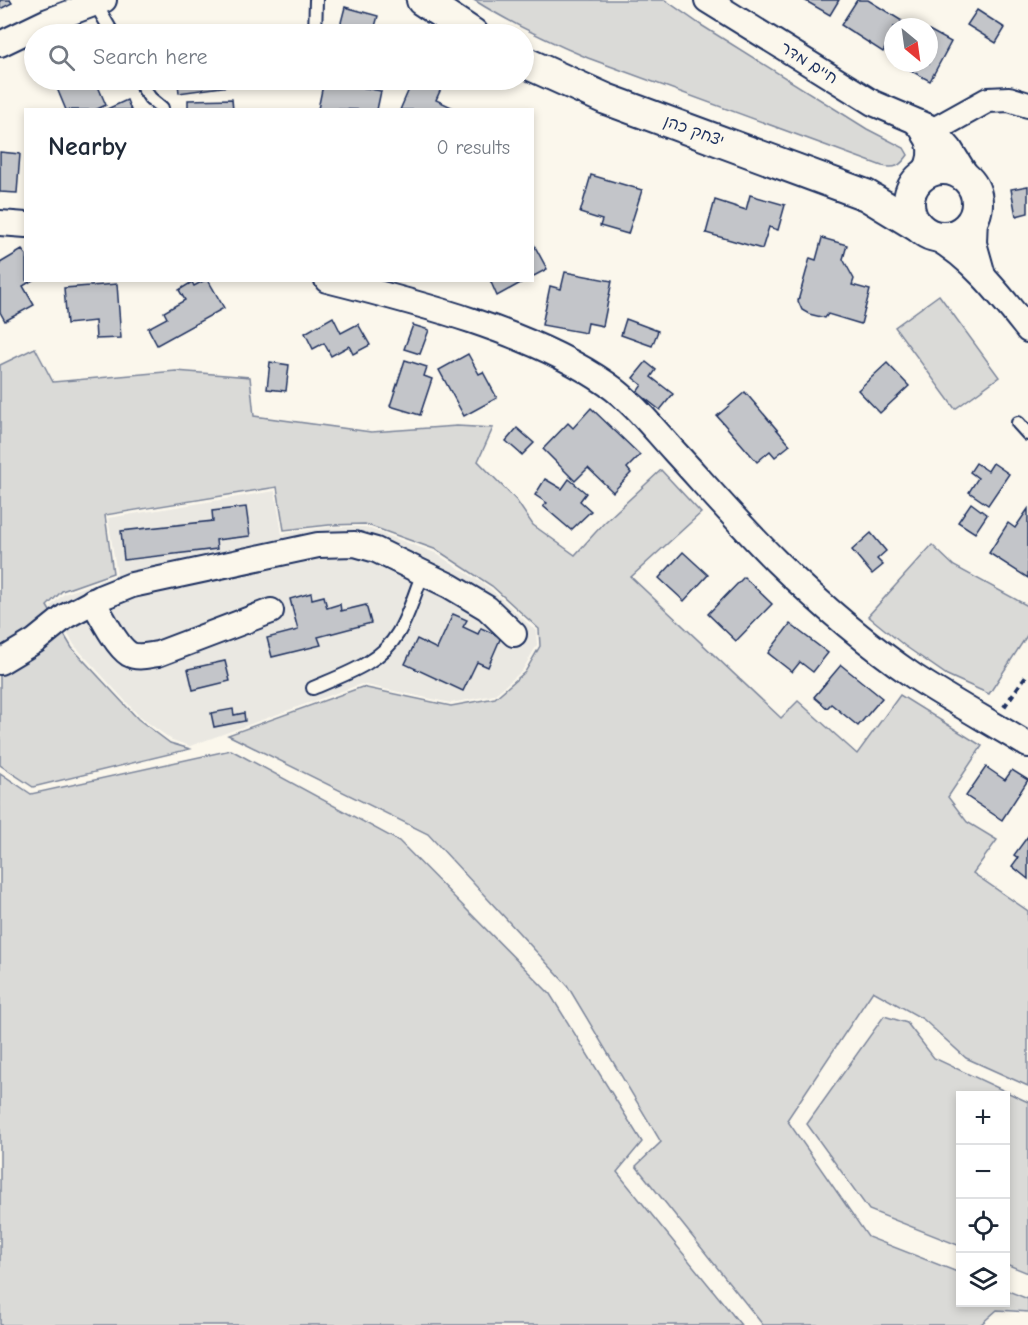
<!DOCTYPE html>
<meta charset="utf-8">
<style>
body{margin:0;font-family:"Comic Neue","Playpen Sans Hebrew",sans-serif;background:#f2f2f3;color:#1f2937}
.controls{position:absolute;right:18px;bottom:18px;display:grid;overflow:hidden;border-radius:0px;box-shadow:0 3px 9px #0003}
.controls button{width:54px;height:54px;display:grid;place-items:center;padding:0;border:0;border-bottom:2px solid #e0e1e3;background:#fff;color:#1f2937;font:30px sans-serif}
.compass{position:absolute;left:884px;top:18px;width:54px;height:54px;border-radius:50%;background:#fff;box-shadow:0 3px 9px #0003;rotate:151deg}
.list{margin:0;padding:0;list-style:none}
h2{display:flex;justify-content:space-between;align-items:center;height:78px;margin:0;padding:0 24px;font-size:26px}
h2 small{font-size:20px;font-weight:400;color:#747a83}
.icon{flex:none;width:33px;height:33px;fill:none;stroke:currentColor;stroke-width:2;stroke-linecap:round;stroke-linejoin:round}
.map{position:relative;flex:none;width:1028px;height:1325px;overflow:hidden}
.search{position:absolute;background:#fff;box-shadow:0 3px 9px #0003;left:24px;top:24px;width:510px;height:66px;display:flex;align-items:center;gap:15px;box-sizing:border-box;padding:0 21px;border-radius:33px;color:#747a83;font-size:22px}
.panel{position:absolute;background:#fff;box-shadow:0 3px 9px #0003;left:24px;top:108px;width:510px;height:174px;border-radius:0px}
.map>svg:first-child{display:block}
.built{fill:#eae8e2}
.green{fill:#dadad7;stroke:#7a849a;stroke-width:1.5}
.building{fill:#c3c5c9;stroke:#1b2f5e;stroke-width:1.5}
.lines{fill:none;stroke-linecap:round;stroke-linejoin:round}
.service-casing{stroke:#1b2f5e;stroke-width:16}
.minor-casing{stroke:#1b2f5e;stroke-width:28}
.tertiary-casing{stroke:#1b2f5e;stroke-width:34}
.path{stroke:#1b2f5e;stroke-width:4;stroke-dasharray:6 4.5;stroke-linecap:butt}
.service{stroke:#fbf7ec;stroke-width:12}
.minor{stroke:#fbf7ec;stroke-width:24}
.tertiary{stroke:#fbf7ec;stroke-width:30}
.labels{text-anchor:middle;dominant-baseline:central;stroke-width:6;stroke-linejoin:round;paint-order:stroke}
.street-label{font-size:16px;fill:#1b2f5e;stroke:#fbf7ec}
</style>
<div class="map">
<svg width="1028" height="1325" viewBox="0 0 1028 1325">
<rect width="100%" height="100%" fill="#fbf7ec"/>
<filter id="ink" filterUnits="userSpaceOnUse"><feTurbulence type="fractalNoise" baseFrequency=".0167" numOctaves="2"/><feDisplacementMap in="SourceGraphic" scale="12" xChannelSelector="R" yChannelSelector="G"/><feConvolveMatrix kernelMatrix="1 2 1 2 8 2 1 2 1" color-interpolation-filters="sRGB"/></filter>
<g filter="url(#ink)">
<polygon class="built" points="275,491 282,534 329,527 365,527 435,553 490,588 536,631 537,645 522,671 494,695 451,703 361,684 190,746 172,740 140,717 75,646 51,606 64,594 117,575 108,518"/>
<g class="green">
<path d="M474,0H665L701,25L867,129L904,148L908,155C900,166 896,169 882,166L588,58C548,41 510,23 474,0Z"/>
<polygon points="939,295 999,377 955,409 895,327"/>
<polygon points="35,348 53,382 176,371 250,377 254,416 371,432 457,426 493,428 478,461 516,500 533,525 575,555 604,523 661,470 701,513 631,577 781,718 798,701 857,754 900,695 982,746 948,797 967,822 997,840 973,873 1028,911 1028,1086 966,1058 923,1019 873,991 787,1120 868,1237 960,1273 960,1302 1006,1302 1006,1290 1028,1299 1028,1312 997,1310 980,1325 763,1325 636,1166 661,1142 567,985 428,834 228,735 362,687 451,706 495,698 525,672 540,646 539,629 492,586 437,550 365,524 329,525 284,530 277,487 105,515 113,573 62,591 47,606 72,648 138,719 170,743 190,749 33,787 0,765 0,365"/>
<polygon points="932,545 954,566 1028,606 1028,634 989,694 947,675 905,646 868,616"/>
<polygon points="231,750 399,841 550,994 642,1142 617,1172 741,1325 0,1325 0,773 31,794"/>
<polygon points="884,1016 907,1023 934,1058 1028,1102 1028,1273 1006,1264 1006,1096 960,1096 960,1246 869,1210 807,1124"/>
</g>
<g class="building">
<polygon points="0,0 10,0 12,3 0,9"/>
<polygon points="804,0 839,0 830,15"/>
<polygon points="857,0 868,0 902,21 898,27 893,27 893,35 883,52 841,25"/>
<polygon points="345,7 378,16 374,30 385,33 385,34 338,34"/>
<polygon points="977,10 1005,28 996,43 967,25"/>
<polygon points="929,30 951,42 930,81 898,64 929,63"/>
<polygon points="70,80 93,80 95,85 97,84 106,105 95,110 66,110 56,86"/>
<polygon points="170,80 235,80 236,85 179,93 178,83 171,84"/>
<polygon points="324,80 381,91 377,110 318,109"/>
<polygon points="413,80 445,80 436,100 458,110 400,110"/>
<polygon points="232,99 233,110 188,110 188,100"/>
<polygon points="127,100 131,110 105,110"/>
<polygon points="0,152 20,154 17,193 0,192"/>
<polygon points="591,175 642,190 628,234 600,226 602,220 580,213"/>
<polygon points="1028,186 1028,213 1016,216 1011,189"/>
<polygon points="750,195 785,205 778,230 769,227 762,249 706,233 715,200 746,210"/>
<polygon points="822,238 847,245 843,259 854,279 852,285 870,290 861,324 828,314 825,318 809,314 802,310 798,301 810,258 816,260"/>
<polygon points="532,241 547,269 532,277"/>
<polygon points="22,250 26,255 26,280 33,280 23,286 34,305 5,321 0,312 0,263"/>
<polygon points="565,272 612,281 603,326 588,323 586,333 542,325 550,286 561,289"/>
<polygon points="205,280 208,280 224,308 157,345 148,328 167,318 164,312 185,300 179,290 192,282 194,286"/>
<polygon points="490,280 526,280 497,296"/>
<polygon points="117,284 121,338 96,339 95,321 67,324 64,288"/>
<polygon points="333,317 341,333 358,324 370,345 353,354 349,346 331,356 324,343 313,349 305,333"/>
<polygon points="626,319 658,331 652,346 621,335"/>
<polygon points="413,325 429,330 420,354 404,349"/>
<polygon points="468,354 479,374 483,372 497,398 464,416 439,370"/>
<polygon points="405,360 427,367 424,376 432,379 420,415 390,406"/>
<polygon points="270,362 289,365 286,391 267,389"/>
<polygon points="646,362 656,370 651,377 673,394 660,410 637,392 642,385 633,378"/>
<polygon points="887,363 909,386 880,413 858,390"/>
<polygon points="745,392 790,445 775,457 770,451 757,462 717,416"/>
<polygon points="591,408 640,455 627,468 631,473 613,492 588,468 575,481 543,449 568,423 573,428"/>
<polygon points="517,428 534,443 522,455 506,441"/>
<polygon points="976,463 988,471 993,463 1009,474 988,505 969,492 978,478 970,472"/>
<polygon points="545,479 562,489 569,479 586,493 580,501 591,511 571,530 543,506 547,503 535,495"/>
<polygon points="971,503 987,515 975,533 958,522"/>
<polygon points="246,507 250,536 216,540 217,549 124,560 121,531 213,521 212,511"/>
<polygon points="1028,509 1028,578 989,553 1008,523 1015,528"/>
<polygon points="871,533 886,551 877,559 883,565 872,574 852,550"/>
<polygon points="683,552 708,575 684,601 659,578"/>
<polygon points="744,577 772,604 736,641 708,614"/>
<polygon points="311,593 312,599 324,596 327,608 340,604 341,611 366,605 371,623 318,637 321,645 272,657 267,638 298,630 290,599"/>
<polygon points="453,614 467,620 463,627 478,634 481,628 501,637 488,667 477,662 463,691 405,664 417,639 437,649"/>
<polygon points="790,624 828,653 813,672 800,662 792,672 768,653"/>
<polygon points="225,661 230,681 193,690 188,669"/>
<polygon points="841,665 882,698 858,726 831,704 827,708 814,697"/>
<polygon points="233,709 234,715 244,713 245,721 214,727 211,713"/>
<polygon points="986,767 1005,780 1012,770 1028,780 1002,820 966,796"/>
<polygon points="1028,836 1028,879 1012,866 1018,858 1014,855"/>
</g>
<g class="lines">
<g class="service-casing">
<g id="service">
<polyline points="95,3 113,34"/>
<polyline points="315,34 316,0"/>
<polyline points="138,80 150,98 162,108"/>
<polyline points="1018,423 1028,434"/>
<path d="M313,688C343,675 381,663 398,633C409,615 415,592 423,573"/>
</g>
</g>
<g class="minor-casing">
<g id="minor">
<polyline points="707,0 873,103 927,126 936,133 950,149 970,181"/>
<polyline points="0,44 48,21 104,0"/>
<path d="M916,122C933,140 935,158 921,177"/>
<polyline points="925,135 988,100 1009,99 1028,105"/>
<polyline points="975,216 974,243 983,275"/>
<polyline points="0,223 26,225"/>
<path d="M934,237C972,258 1001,296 1028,330"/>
<path d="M327,280C415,302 533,332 607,384C633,402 653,428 674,451C708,488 741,526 776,561C819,603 865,643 915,677C952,701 990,722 1028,745"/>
<path d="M93,601C101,615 116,646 129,654C138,659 149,655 158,654L271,611"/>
<polyline points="0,662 35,641 66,616 102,597 132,585 318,545 355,544 376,550 450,586 487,608 514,634"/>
</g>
</g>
<g class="tertiary-casing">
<g id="tertiary">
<polyline points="422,0 473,34"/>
<polyline points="524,62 606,99 866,195 917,226"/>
<circle cx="943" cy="203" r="34"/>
</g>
</g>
<polyline class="path" points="1004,707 1028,673"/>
<use href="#service" class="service"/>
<use href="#minor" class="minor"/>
<use href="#tertiary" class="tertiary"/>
</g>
</g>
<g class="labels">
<g class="street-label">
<text transform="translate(809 63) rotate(32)">חיים מדר</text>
<text transform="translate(694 131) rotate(20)">יצחק כהן</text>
</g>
</g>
</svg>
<div class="controls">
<button>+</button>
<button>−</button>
<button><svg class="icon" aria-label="locate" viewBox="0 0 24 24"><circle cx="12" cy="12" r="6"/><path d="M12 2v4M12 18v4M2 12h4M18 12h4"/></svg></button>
<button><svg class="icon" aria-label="layers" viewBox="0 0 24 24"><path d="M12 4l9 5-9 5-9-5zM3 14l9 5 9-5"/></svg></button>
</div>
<svg class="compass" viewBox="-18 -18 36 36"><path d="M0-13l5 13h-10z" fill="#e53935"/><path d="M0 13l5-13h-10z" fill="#747a83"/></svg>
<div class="search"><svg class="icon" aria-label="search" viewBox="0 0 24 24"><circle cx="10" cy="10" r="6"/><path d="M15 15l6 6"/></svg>Search here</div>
<section class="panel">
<h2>Nearby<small>0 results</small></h2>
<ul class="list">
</ul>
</section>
</div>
